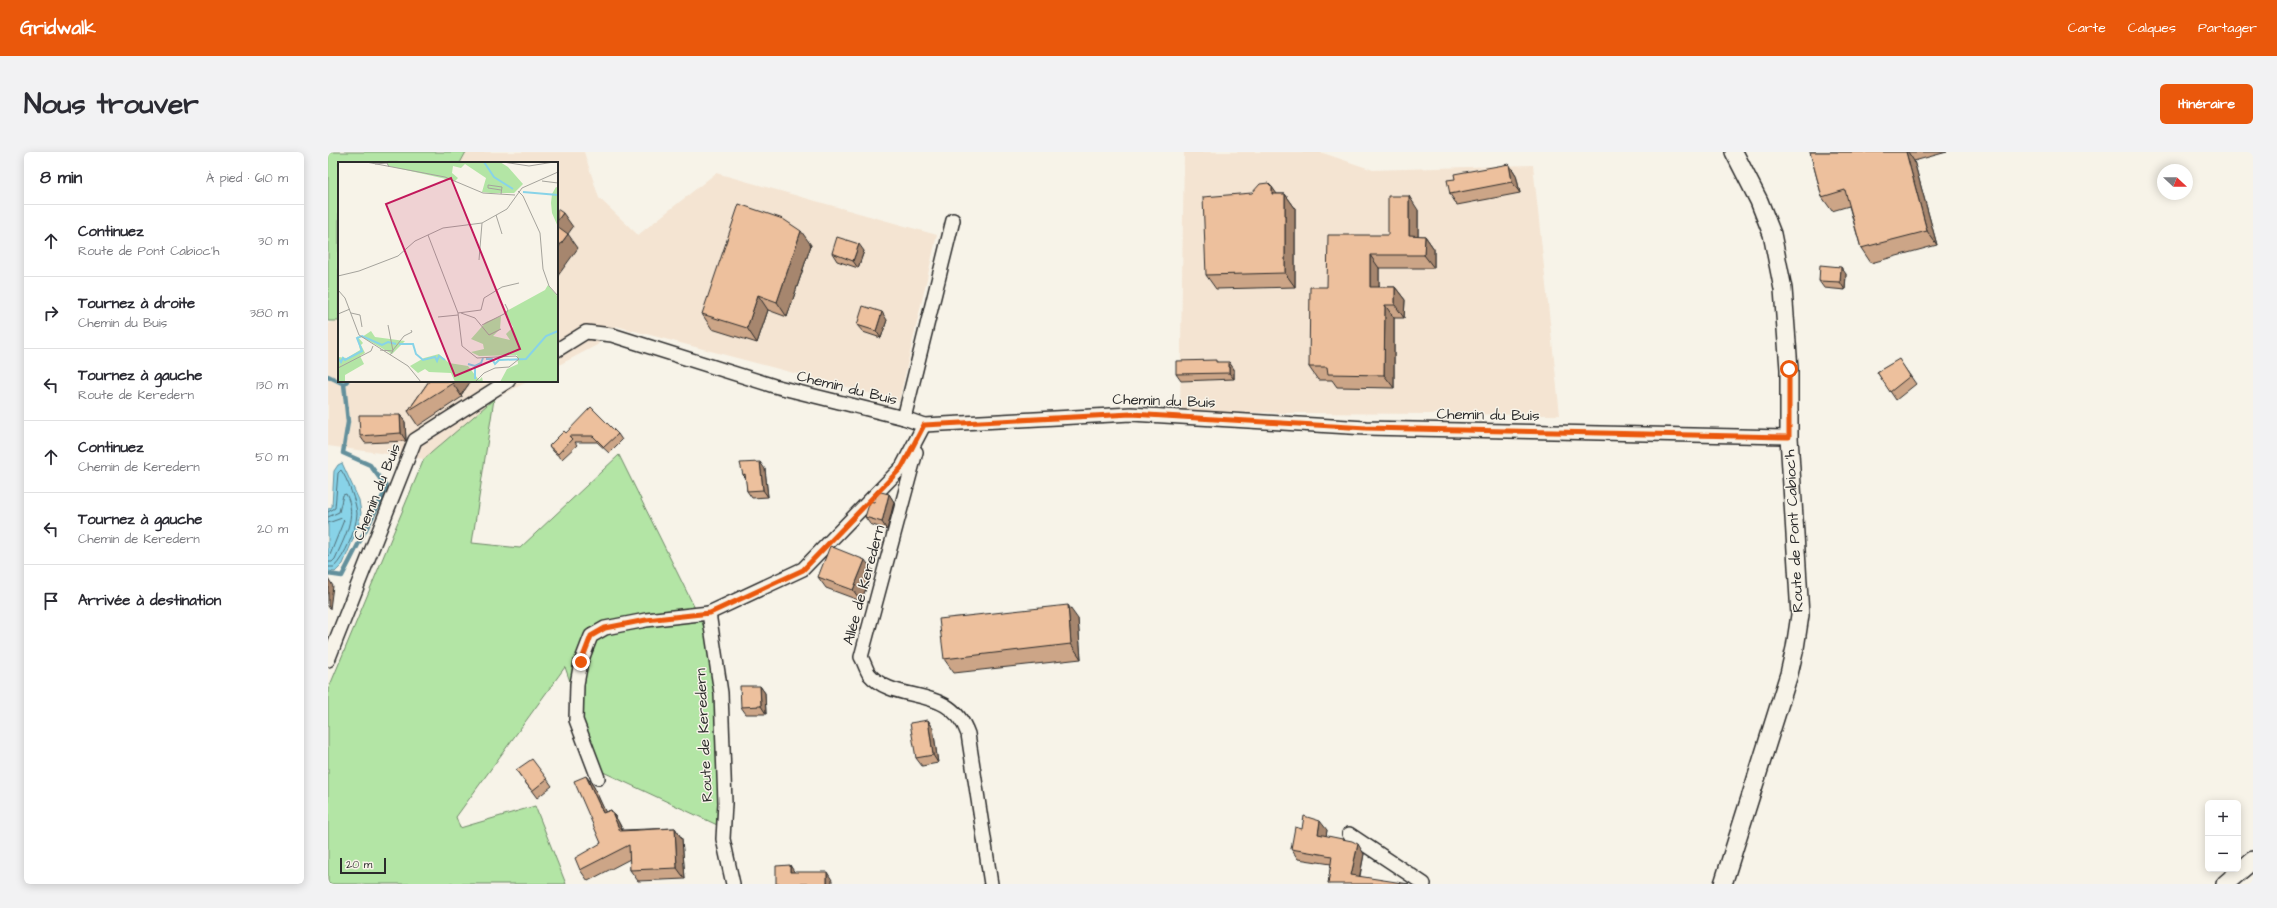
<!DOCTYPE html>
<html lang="fr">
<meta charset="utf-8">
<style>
body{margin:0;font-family:"Architects Daughter",sans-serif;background:#f2f2f3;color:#2b2b33}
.controls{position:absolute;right:12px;bottom:12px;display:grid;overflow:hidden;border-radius:6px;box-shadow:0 2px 10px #0003}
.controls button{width:36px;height:36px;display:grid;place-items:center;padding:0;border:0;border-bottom:1px solid #e1e1e2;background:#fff;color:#2b2b33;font:20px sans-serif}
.compass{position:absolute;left:1829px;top:12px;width:36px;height:36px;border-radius:50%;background:#fff;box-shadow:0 2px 10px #0003;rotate:112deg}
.scale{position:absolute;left:12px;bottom:10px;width:46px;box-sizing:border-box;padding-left:4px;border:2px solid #2b2b2b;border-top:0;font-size:11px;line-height:14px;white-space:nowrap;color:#2b2b2b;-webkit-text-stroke:3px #f7f3e8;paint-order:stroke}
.stop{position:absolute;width:12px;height:12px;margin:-9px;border:3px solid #ea580c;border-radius:50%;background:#fff}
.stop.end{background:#ea580c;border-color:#fff;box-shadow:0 1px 4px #0008}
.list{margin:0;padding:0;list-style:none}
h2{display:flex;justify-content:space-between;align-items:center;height:52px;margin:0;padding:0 16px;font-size:17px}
h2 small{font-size:13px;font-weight:400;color:#7c7c81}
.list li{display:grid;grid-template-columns:26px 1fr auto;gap:12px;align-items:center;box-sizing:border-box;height:72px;padding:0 16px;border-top:1px solid #e1e1e2}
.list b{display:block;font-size:15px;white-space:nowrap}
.list p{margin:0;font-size:13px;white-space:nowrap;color:#7c7c81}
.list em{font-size:13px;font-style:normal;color:#7c7c81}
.icon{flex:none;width:22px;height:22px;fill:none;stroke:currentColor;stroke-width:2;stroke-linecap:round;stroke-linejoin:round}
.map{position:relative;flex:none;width:1925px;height:732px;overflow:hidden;border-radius:6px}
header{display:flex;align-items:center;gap:24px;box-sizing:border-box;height:56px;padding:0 20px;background:#ea580c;color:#fff}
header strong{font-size:19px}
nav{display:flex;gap:22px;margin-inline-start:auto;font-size:14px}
.intro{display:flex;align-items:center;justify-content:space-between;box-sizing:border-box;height:96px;padding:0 24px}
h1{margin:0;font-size:28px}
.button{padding:10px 18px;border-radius:6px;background:#ea580c;color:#fff;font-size:14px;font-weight:700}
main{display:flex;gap:24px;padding:0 24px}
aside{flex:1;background:#fff;border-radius:6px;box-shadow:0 2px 10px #0003}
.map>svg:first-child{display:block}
.built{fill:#f4e4d2}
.green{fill:#b3e5a5;stroke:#6f8868}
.water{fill:#88d3e8;stroke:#63909c}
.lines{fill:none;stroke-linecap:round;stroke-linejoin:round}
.shore{stroke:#506e77;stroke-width:1}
.stream{stroke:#63909c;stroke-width:4.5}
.minor-casing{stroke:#2b2b2b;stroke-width:16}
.tertiary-casing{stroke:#2b2b2b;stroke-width:20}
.minor{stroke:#f7f3e8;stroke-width:13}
.tertiary{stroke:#f7f3e8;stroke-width:17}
.wall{fill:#cca587;stroke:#2b2b2b}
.shaded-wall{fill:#a6866e;stroke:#2b2b2b}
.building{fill:#edc09d;stroke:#2b2b2b}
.route{stroke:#ea580c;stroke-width:5}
.labels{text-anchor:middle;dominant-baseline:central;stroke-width:3;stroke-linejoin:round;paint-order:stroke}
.street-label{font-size:15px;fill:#2b2b2b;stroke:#f7f3e8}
.inset-river{fill:none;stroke:#88d3e8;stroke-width:2}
.inset-road{fill:none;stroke:#a5a39c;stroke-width:1}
.view{fill:#c2185b;fill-opacity:0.15;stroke:#c2185b;stroke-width:2}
.inset-edge{fill:none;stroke:#2b2b2b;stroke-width:2}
</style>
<header>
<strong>Gridwalk</strong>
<nav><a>Carte</a><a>Calques</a><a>Partager</a></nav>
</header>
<div class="intro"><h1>Nous trouver</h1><a class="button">Itinéraire</a></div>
<main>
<aside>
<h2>8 min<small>À pied · 610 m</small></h2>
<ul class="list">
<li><svg class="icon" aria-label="ahead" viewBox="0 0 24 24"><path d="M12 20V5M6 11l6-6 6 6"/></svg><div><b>Continuez</b><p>Route de Pont Cabioc'h</p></div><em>30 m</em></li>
<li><svg class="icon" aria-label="right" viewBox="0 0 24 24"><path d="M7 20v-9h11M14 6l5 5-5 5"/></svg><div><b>Tournez à droite</b><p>Chemin du Buis</p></div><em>380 m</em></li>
<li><svg class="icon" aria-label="left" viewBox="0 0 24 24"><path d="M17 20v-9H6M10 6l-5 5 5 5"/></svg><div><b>Tournez à gauche</b><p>Route de Keredern</p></div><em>130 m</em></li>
<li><svg class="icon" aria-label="ahead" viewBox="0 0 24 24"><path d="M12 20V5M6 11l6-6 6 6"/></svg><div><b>Continuez</b><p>Chemin de Keredern</p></div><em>50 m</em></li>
<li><svg class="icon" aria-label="left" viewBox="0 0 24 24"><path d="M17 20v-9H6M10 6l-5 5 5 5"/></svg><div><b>Tournez à gauche</b><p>Chemin de Keredern</p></div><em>20 m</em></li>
<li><svg class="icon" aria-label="arrive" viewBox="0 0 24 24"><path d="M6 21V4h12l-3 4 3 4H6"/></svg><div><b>Arrivée à destination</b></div></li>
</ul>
</aside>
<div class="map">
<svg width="1925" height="732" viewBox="0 0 1925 732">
<rect width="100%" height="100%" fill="#f7f3e8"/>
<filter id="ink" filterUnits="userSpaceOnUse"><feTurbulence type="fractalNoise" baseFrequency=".025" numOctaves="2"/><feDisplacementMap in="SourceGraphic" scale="8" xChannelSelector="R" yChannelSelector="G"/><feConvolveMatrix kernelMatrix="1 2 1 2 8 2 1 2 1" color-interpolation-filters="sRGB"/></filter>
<g filter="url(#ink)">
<g class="built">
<polygon points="138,0 256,0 271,46 310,83 388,21 609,83 571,249 288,174 269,193 229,214 229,11 132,11"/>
<polygon points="856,0 992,0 1045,18 1205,13 1232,263 852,260"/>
<polygon points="11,169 11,229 201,229 166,247 96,307 0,294 0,171"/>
</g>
<g class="green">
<polygon points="0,0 138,0 132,11 11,11 11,169 0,169"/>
<polygon points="166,247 144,391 192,396 291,303 395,513 400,678 273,619 237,515 128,665 132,676 207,654 238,732 0,732 0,538 96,307"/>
</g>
<polygon class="water" points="14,311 31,348 33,361 30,375 15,412 7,420 0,419 0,357 4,355 6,319 10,313"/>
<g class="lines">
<g class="shore">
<path d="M0,360L7,356L10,321L13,318C19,326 29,352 29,362C28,378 17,404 6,415H0"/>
<path d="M0,365L11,360L15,343L18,342C30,364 16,386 7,407L4,410H0"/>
<polyline points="0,371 14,366 16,368 2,403 0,404"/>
</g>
<g class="stream">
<polyline points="0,224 16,232"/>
<polyline points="0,422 14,424 59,336 42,313 15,301 20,270 16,232 19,229"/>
</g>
<g class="minor-casing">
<g id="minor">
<polyline points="229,198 258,180 284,183 446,234 576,266 596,273 803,262 1038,276 1461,285"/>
<polyline points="576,266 625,68"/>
<path d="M588,300L533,505C536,510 538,517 541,522C567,553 622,531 640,582L663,732"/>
<polyline points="381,461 393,541 397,651 395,687 405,732"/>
<polyline points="0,508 87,288 180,229"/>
<polyline points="270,626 248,568 249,532 253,510 263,484 277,476 318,468 381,461 475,417 574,315 596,273"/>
<polyline points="1021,682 1096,732"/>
</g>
</g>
<g class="tertiary-casing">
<g id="tertiary">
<polyline points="1395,732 1461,522 1467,496 1472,463 1461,285 1461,217 1455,137 1444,82 1431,49 1406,0"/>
<polyline points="1897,732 1925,708"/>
</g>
</g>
<use href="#minor" class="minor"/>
<use href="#tertiary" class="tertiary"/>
</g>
<g class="wall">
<polygon points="1482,0 1619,0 1586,9 1609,93 1543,111 1533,96 1521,54 1504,59 1494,45"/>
<polygon points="1181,12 1188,23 1192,41 1129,53 1122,42 1127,27"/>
<polygon points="949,42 957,42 967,56 967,135 888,137 878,123"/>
<polygon points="1090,58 1090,84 1097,84 1106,97 1106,116 1051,116 1051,135 1067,135 1077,148 1076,166 1066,166 1066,236 1009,235 1004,228 990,228 981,215 999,135"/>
<polygon points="483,93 459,165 440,158 429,191 384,177 374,162"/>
<polygon points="536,99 530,116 509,109 504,101"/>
<polygon points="1518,122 1517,138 1496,136 1491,129"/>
<polygon points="559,168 553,186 535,180 529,173"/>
<polygon points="1571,208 1588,232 1568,248 1549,220"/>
<polygon points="889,210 906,217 906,227 853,229 848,222"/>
<polygon points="101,229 143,229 133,243 134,245 90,274 80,259"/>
<polygon points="72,263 77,270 78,289 37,291 32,284"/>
<polygon points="238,281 290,282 294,288 281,301 269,290 247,290 249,293 234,307 226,300 221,294"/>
<polygon points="437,317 440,345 424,346 419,339 418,326 415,323"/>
<polygon points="561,342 566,350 559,378 542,372 537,365 546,350"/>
<polygon points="545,419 533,449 498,436 490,425"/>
<polygon points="750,467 753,507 626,521 616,507"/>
<polygon points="432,534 437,541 438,562 418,562 413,555"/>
<polygon points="600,568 605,576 610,611 594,614 588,606"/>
<polygon points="188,618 219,627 224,634 209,646"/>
<polygon points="258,624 266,635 277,660 283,658 290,669 295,678 347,676 354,687 357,727 310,729 302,718 302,707 260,729 252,718 273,691"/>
<polygon points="974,677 999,678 998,684 1036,702 1032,724 1000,732 1003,712 970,707 963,697"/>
</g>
<g class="shaded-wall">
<polygon points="1578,0 1580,0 1586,9 1609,93 1599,79"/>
<polygon points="1181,12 1188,23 1192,41 1184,30"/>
<polygon points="944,35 954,49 944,42"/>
<polygon points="957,42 967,56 967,135 957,121"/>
<polygon points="1081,44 1090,58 1090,97 1081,83"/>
<polygon points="235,61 245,75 237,86 229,75 229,69"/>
<polygon points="473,79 483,93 459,165 449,150"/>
<polygon points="240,82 250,96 229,125 229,97"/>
<polygon points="1097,84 1106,97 1106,116 1096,103"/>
<polygon points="531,92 536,99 530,116 525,109"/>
<polygon points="1042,103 1051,116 1051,148 1042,135"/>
<polygon points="1513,115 1518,122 1517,138 1512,130"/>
<polygon points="1067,135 1077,148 1076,166 1067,153"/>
<polygon points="430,143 440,158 429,191 419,176"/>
<polygon points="1057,153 1066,166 1066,236 1056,223"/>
<polygon points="554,160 559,168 553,186 548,179"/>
<polygon points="901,210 906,217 906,227 901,221"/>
<polygon points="123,229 143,229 133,243 134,245"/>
<polygon points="72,263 77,270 78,289 73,281"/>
<polygon points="432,310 437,317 440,345 435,338"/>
<polygon points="561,342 566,350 559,378 554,370"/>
<polygon points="537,408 545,419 533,449 525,438"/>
<polygon points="0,426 5,434 2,457 0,454"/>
<polygon points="740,453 750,467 753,507 743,492"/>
<polygon points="432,534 437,541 438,562 433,554"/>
<polygon points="600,568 605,576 610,611 605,603"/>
<polygon points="258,624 266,635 283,672 275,661"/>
<polygon points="283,658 290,669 300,690 292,679"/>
<polygon points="992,669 999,678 997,692 990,682"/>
<polygon points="347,676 354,687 357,727 349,716"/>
<polygon points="1030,692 1036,702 1030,732 1023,723"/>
<polygon points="462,713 467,721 462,720"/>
<polygon points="499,720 504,728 504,732 499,732"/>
</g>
<g class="building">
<polygon points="1482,0 1578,0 1599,79 1533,96 1517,38 1494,45"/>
<polygon points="1181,12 1184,30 1122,42 1119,28 1127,27 1126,22"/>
<polygon points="940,31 944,35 944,42 957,42 957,121 878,123 875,45 924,41 932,32"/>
<polygon points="1060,44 1081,44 1081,83 1097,84 1096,103 1042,103 1042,135 1067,135 1067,153 1057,153 1056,223 1000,222 999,215 981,215 982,135 999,135 1000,83 1060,83"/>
<polygon points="411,52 455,67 473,79 449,150 430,143 419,176 374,162"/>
<polygon points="229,57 235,61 229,69"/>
<polygon points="229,74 240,82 229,97"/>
<polygon points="509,85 531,92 525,109 504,101"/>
<polygon points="1492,113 1513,115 1512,130 1491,129"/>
<polygon points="535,154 554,160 548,179 529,173"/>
<polygon points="1571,207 1582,224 1562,240 1549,220"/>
<polygon points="888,208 888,210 901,210 901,221 848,222 848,209"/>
<polygon points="101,229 123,229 125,231 80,259"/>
<polygon points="263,255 290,282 276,295 265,284 241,284 244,287 230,302 221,294 236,279 238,281"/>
<polygon points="31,263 72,263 73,281 32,284"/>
<polygon points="432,310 435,338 419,339 417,322 415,323 412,311"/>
<polygon points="549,339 561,342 554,370 537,365 542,349 546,350"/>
<polygon points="502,394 537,408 525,438 490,425"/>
<polygon points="740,453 743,492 616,507 611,467"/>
<polygon points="412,534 432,534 433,554 413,555"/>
<polygon points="600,568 605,603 588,606 582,571"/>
<polygon points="204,607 219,627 204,639 188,618"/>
<polygon points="258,624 275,661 283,658 292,679 347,676 349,716 302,718 301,693 252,718 247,706 273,691 246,629"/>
<polygon points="976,664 992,669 990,682 1024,689 1030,692 1023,723 1081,732 1000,732 1004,704 963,697 967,675 974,677"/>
<polygon points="462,713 462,720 499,720 499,732 448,732 448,714"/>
</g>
</g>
<g class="lines" filter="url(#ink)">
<polyline class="route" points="253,510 263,484 277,476 318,468 382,461 475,418 574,315 596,273 803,262 1038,276 1461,285 1461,217"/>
</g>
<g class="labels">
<g class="street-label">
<text transform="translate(519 236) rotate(14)">Chemin du Buis</text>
<text transform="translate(836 249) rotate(2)">Chemin du Buis</text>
<text transform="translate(1160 263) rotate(1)">Chemin du Buis</text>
<text transform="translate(49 340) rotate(-68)">Chemin du Buis</text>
<text transform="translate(1466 379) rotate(-93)">Route de Pont Cabioc'h</text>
<text transform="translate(536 433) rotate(-75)">Allée de Keredern</text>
<text transform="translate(376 583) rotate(-93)">Route de Keredern</text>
</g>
</g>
<g transform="translate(10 10)">
<rect width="220" height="220" fill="#f7f3e8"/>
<path d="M49,0H162L170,5L185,22L176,31H153L144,30L148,16L127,2L123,6L115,4L114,11L120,16L117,19L50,4ZM218,25L220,26V65L214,51L213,41L214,32ZM210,123L220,135V220H162L169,207L180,202L179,193L141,194L133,190L146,187L145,182L133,177L148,160L163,154L162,167L155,174L172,178L168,172L175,165L167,150L207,128ZM33,169L37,175L67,179L54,192L24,175ZM19,174L25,181L23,183L27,191L22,194L26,202L7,213V220H0V195L9,196L22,188ZM101,192L111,201L130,204L141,218L144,215L145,220H117L113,211L91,210L87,207L80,211L72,204L86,196Z" fill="#b3e5a5"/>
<path class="inset-river" d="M146,0L156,15L175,27M185,30L220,33M61,182H75L78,192L85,198L97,195L99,199L101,194L107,198M0,196L3,200L5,196L7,198L24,189L19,176L24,174L44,183L50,180L58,182M148,197H154L157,202L161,198L188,197L208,174L220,169M130,202L137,204L143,201L145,196M137,204V217"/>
<path class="inset-road" d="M28,0L107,15L145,31L177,33M165,0L191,4L216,0M177,0H200M37,2L49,1L51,5M204,19L220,21M180,29L185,34L202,71L205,107L211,124L220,134M163,32L164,25L150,23V26L163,28M158,53L164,72M90,73L120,151L124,184L139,196L178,194L181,197L171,205L157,206L146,211L137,220M141,98L144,61M0,114L21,109L60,94L77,79L105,66L144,61L169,47L184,26L220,10M0,128L7,136L21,173L70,204L83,220M13,151L22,153L24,165M120,151L143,148L146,136L164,125L181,121M123,151L137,156L151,173L163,167M0,152L12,147M100,155L120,153M50,163L55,189M144,163L168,151L170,148L167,142M42,188L55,189L52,193M55,188L66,174L74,170L73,168M0,206L33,189L35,184"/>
<path class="view" d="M113,16L182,187L117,214L48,42Z"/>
<rect width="220" height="220" class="inset-edge"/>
</g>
</svg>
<div class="controls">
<button>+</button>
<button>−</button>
</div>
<svg class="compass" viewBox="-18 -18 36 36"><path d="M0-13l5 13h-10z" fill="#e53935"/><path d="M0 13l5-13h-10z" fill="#7c7c81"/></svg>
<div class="scale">20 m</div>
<div class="stop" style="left:1461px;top:217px"></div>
<div class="stop end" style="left:253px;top:510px"></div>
</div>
</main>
